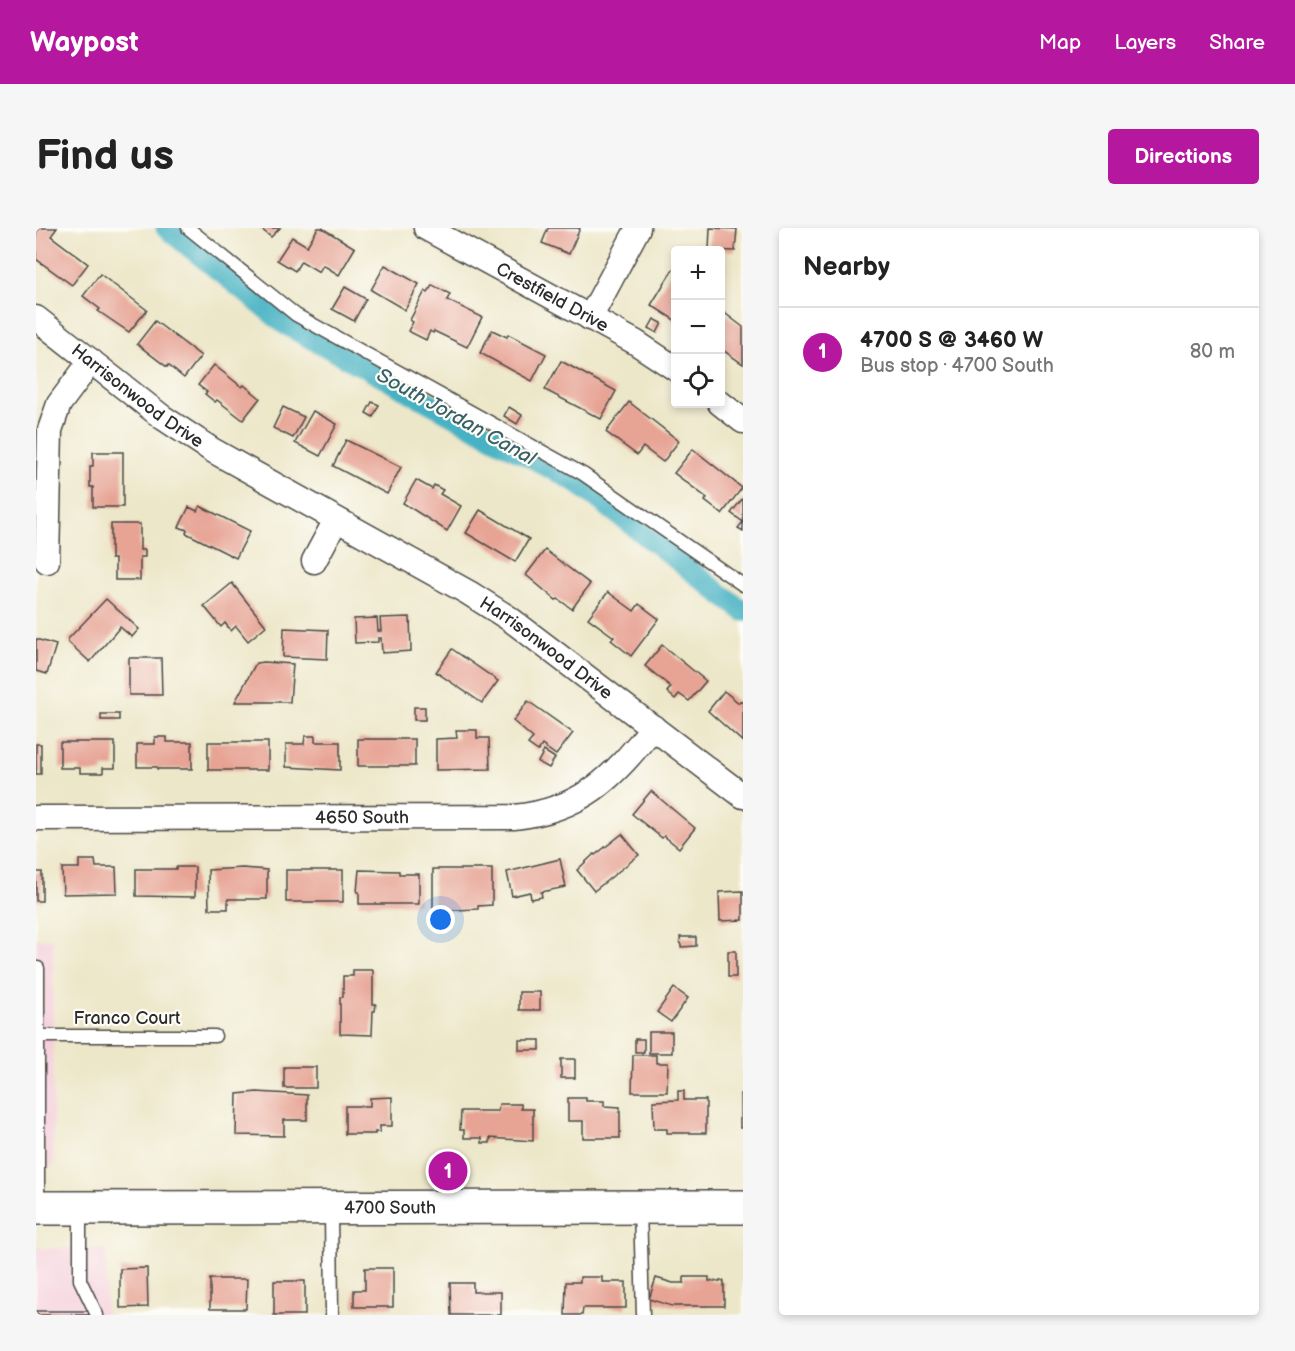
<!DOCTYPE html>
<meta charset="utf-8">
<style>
body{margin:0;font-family:"Balsamiq Sans",sans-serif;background:#f6f6f6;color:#222}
.controls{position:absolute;right:18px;top:18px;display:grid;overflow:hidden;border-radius:6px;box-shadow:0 3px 9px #0003}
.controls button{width:54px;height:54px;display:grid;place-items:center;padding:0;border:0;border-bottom:2px solid #e0e0e0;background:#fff;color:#222;font:30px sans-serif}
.you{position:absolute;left:405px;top:692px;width:21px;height:21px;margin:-15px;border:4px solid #fff;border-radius:50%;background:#1a73e8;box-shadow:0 0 0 9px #1a73e833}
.badge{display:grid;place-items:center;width:39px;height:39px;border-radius:50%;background:#b5179e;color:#fff;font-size:20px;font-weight:700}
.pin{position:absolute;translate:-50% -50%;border:3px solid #fff;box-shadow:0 2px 6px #0006}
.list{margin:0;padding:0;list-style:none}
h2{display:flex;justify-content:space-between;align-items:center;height:78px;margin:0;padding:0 24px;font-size:26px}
h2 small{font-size:20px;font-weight:400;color:#767676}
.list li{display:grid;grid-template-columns:39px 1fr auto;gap:18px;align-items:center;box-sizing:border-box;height:90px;padding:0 24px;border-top:2px solid #e0e0e0}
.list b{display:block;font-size:22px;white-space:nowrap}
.list p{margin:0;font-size:20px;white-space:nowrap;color:#767676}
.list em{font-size:20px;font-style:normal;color:#767676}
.icon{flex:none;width:33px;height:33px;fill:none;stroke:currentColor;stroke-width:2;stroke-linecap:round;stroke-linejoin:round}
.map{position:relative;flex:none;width:707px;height:1087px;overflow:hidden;border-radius:6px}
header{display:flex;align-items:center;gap:36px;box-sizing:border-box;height:84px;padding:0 30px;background:#b5179e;color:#fff}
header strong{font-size:28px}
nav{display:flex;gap:33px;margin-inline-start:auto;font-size:21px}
.intro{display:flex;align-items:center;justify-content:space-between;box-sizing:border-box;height:144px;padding:0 36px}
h1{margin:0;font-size:42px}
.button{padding:15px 27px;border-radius:6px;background:#b5179e;color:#fff;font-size:21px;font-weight:700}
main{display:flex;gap:36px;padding:0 36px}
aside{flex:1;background:#fff;border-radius:6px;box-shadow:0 3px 9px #0003}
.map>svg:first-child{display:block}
.built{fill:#f5cfdb}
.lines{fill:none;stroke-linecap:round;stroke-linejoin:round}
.canal{stroke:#46b2c3;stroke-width:21}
.building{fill:#e7a495}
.service-casing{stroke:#484743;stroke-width:15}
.minor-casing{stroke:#484743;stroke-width:27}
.primary-casing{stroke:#484743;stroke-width:36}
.service{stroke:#fff;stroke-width:12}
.minor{stroke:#fff;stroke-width:24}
.primary{stroke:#fff;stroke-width:33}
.labels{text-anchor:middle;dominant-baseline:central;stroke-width:4.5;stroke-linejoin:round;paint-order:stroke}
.street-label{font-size:18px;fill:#2b2b2b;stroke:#fdfcf7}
.water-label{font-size:20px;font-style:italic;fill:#366168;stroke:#fdfcf7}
</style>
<header>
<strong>Waypost</strong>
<nav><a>Map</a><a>Layers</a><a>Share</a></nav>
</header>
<div class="intro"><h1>Find us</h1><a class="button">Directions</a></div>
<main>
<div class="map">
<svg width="707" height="1087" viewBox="0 0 707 1087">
<rect width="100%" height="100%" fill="#fdfcf7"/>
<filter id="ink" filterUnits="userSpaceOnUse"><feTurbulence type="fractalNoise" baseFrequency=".0167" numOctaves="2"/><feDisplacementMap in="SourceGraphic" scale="12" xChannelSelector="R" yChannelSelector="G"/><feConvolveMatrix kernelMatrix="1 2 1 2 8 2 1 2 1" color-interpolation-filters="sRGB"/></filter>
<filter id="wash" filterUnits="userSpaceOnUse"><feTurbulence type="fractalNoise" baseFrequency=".008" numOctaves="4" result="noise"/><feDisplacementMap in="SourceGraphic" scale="24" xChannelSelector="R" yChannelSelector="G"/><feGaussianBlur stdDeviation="1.35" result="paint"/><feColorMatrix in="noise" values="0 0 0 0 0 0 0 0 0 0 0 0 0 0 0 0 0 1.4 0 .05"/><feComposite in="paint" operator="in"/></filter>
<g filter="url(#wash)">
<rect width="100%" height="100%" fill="#ede7c9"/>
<g class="built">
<polygon points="0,711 17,711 17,938 0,939"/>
<polygon points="0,1020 70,1021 70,1087 0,1087"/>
</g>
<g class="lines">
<polyline class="canal" points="130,0 250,97 540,254 707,383"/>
</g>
<g id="blocks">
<g class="building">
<polygon points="3,0 21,0 15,8 52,36 36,57 0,31 0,5"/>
<polygon points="224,0 244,0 235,9"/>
<polygon points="282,0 286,0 319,20 303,47 287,37 283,44 265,33 259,43 241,32 256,9 271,18"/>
<polygon points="512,0 544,0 533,26 506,15"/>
<polygon points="674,0 701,1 699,23 673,22"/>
<polygon points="349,37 383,56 369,82 335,62"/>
<polygon points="637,41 640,43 640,93 615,77"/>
<polygon points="64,46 111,82 93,104 62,83 64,81 47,68"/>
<polygon points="396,57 414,66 411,72 446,89 431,119 398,103 397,105 394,103 390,112 372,103 377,94 374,92 389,63 392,65"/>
<polygon points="309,59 330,71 318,93 296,81"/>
<polygon points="686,83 707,99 707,136 684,120"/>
<polygon points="618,91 626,95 621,105 613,100"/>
<polygon points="119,93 165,128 148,150 132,137 131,139 101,116"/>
<polygon points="456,102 471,109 472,106 510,126 496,153 444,125"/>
<polygon points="525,133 580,163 565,191 509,162"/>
<polygon points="178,137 206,159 208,157 224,170 207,192 181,172 179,174 169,166 171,164 162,157"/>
<polygon points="336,174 343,177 337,189 330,185"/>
<polygon points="593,174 643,213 627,234 607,219 601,227 570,204"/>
<polygon points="247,179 268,189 257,210 237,200"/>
<polygon points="473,179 486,187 481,196 468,188"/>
<polygon points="277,183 301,196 284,228 259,215"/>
<polygon points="310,212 365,239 351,266 297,238"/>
<polygon points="657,221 706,260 686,286 669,273 671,270 638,245"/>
<polygon points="57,224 87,224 87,279 57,279 57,259 54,259 54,238 57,238"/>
<polygon points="380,252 396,261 398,257 407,262 404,266 425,278 411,303 367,275"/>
<polygon points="707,270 707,303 702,300 707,294 695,285"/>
<polygon points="164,278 214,303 200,330 150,305 151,302 143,299 153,279 161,283"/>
<polygon points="444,282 493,311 479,334 430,305"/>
<polygon points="75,296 104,296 104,322 109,322 109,329 104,329 104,352 79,352 79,331 75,331"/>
<polygon points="509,322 554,356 536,381 522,371 520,372 490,347"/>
<polygon points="196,355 230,398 212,413 200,398 195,403 189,395 185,399 168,378"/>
<polygon points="572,364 598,383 603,376 623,391 595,428 575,412 578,409 552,390"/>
<polygon points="70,371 103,401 96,409 84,399 54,434 32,414 32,411"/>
<polygon points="374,389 375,423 346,425 345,410 342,410 342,414 319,415 318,391 341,390 342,403 345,403 344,390"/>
<polygon points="248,400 292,402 291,431 247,429"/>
<polygon points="0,411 20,417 11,446 0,443"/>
<polygon points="626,417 670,453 653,473 643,466 639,471 631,464 635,459 609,438"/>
<polygon points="416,421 462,453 446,475 400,444"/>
<polygon points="93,430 125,430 126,467 93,467"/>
<polygon points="228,434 257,436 254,474 199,474 220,435"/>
<polygon points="688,463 703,475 704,473 707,475 707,514 672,483"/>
<polygon points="492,473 537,505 520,527 506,517 502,523 492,516 497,510 477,493"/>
<rect x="378" y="479" width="11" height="13"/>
<rect x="65" y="486" width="18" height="6"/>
<polygon points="420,502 441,502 441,510 453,510 454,541 400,542 400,511 421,510"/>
<polygon points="269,508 279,508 279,514 304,514 304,542 250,539 250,516 268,516"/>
<polygon points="119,509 131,509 131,514 156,514 156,541 121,541 121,539 101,539 101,516 119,516"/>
<rect x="322" y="511" width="57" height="27"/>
<polygon points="24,514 79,514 79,540 67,540 67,545 44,545 44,540 24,540"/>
<rect x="172" y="514" width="60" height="28"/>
<rect x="0" y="516" width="5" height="30"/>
<polygon points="508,523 519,530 513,540 502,534"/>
<polygon points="615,563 659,600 643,620 628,608 626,610 596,586"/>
<polygon points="586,606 603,627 558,663 541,642 558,626 559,627"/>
<polygon points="524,631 530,659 505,664 506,669 495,671 494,664 476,668 471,644"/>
<polygon points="43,632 59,632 60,639 80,639 81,665 27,666 26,640 43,640"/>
<polygon points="140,639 159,639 159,669 100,668 100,641 140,641"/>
<polygon points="207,640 231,642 231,671 192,671 192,681 173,681 172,642"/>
<polygon points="397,641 456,641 456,677 442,678 442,681 397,683"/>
<rect x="250" y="642" width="57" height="32"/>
<polygon points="323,642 363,643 363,646 383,646 383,676 323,676 323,664 321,664"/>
<rect x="0" y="644" width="6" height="29"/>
<polygon points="707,663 707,692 684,693 683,664"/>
<polygon points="644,709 660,709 660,718 645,719"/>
<rect x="692" y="723" width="8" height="26"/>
<polygon points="317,742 337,742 337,776 340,776 339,783 337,783 336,807 304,806 304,769 307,769 307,748 317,748"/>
<polygon points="638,760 652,770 635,794 621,784"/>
<rect x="483" y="764" width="21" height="18"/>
<rect x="613" y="804" width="23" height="21"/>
<rect x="599" y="811" width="9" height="13"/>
<rect x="483" y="812" width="21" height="10"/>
<polygon points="597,827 620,827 620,835 632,835 631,864 596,864"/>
<rect x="525" y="831" width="14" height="19"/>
<rect x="248" y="839" width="32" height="21"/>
<polygon points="642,863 648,863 648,872 670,872 670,905 631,905 631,901 618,901 617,873 642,872"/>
<polygon points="221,864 271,867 271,892 248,892 248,908 200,907 201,866"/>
<rect x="704" y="866" width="3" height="34"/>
<polygon points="356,869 356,898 344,898 344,904 339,904 339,906 309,906 309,878 334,878 334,870"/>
<polygon points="532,870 550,870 550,873 568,873 568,878 584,879 584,910 547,910 547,893 532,893"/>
<polygon points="463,876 485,876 485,881 497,881 497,913 454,910 454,915 446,915 446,910 428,910 428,902 424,902 425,883 462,883"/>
<polygon points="111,1040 112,1079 84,1080 84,1041"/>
<polygon points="329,1040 357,1040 357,1079 318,1079 318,1062 329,1062"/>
<polygon points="544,1049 566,1049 566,1054 590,1054 590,1080 547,1080 546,1087 529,1087 530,1054 544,1054"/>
<polygon points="648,1049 673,1049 673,1053 688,1053 688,1078 636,1078 613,1071 620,1050 637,1055 648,1055"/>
<polygon points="174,1051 211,1051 210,1081 174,1081"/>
<rect x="238" y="1053" width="31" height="34"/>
<polygon points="414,1055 437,1055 437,1064 465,1064 465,1087 415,1087"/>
<rect x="0" y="1083" width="57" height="4"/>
</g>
</g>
</g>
<g filter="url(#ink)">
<use href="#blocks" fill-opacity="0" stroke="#484743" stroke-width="1.5"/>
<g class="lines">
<g class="service-casing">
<g id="service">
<polyline points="152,0 260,87 547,246 707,357"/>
<polyline points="0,740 2,740 2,978"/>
<polyline points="2,808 179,808"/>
<polyline points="604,980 607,1087"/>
<polyline points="295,981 296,1087"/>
<polyline points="44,982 44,1052 61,1087"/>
</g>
</g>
<g class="minor-casing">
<g id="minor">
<path id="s1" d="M390,0L599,114L640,141"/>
<path id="s2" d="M0,90L126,189L176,222L433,365L474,391L707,568"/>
<polyline points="554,90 602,0"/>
<polyline points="684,175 707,193"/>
<polyline points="11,333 14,202 23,176 55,133"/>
<polyline points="278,333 300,292"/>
<path id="s3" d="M0,590L478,589C546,582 577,550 617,499"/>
</g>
</g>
<g class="primary-casing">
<g id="primary">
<path id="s4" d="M0,980L707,979"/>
</g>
</g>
<use href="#service" class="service"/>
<use href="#minor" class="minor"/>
<use href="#primary" class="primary"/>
</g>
</g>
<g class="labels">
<g class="street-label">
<text stroke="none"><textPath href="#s1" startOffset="144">Crestfield Drive</textPath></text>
<text stroke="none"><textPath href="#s2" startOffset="128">Harrisonwood Drive</textPath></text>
<text stroke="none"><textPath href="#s2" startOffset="609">Harrisonwood Drive</textPath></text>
<text stroke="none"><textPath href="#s3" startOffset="326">4650 South</textPath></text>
<text x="91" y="790">Franco Court</text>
<text stroke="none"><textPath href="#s4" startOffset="354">4700 South</textPath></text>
</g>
<g class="water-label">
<text transform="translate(420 189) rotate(29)">South Jordan Canal</text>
</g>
</g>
</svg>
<div class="controls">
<button>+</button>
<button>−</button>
<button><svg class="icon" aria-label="locate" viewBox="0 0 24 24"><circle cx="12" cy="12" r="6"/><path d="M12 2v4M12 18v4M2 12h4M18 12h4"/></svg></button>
</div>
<div class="you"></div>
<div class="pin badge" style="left:412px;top:943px">1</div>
</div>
<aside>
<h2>Nearby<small></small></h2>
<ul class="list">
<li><span class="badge">1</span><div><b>4700 S @ 3460 W</b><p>Bus stop · 4700 South</p></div><em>80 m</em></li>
</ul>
</aside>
</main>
